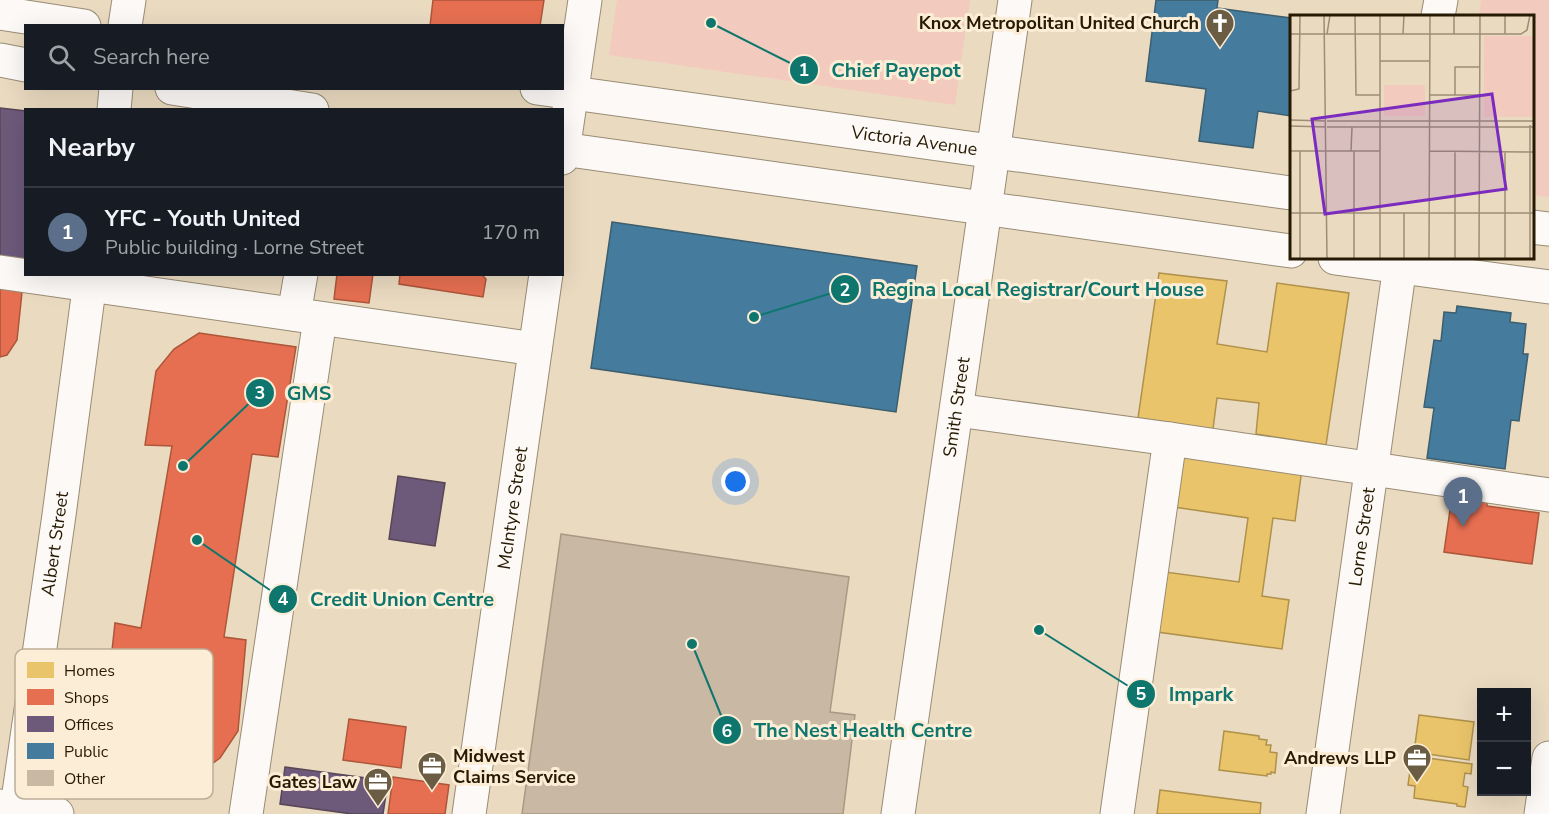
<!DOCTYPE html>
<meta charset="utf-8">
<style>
body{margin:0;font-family:"Nunito Sans",sans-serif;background:#242831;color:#f1f3f6}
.controls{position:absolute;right:18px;bottom:18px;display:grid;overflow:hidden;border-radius:0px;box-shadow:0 6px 24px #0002}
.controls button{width:54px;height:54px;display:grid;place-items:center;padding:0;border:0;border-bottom:2px solid #363941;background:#171b24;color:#f1f3f6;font:30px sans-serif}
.you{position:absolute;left:736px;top:482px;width:21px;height:21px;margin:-15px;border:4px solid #fff;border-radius:50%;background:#1a73e8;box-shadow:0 0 0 9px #1a73e833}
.badge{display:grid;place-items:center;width:39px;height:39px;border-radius:50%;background:#b5b0a6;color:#fff;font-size:20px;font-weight:700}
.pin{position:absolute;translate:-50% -50px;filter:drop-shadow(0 2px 3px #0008)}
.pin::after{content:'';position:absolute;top:32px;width:21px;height:18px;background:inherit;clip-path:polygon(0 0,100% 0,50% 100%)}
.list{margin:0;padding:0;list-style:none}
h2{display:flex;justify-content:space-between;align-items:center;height:78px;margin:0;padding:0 24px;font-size:26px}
h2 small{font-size:20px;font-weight:400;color:#9ea1a6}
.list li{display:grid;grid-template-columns:39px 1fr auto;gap:18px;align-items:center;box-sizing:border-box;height:90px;padding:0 24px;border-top:2px solid #363941}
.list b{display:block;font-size:22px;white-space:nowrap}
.list p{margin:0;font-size:20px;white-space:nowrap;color:#9ea1a6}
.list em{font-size:20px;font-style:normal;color:#9ea1a6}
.icon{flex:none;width:33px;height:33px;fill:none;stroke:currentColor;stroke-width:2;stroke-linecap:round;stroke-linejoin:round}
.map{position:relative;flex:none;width:1549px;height:814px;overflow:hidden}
.search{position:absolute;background:#171b24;box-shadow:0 6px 24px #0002;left:24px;top:24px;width:540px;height:66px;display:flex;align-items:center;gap:15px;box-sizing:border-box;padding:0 21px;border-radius:0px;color:#9ea1a6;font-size:22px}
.panel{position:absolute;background:#171b24;box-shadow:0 6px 24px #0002;left:24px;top:108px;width:540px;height:168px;border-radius:0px}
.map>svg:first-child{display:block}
.green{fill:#f3cabe}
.homes{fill:#e9c46a;stroke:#af914b;stroke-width:1.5}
.shops{fill:#e76f51;stroke:#ad5639;stroke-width:1.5}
.offices{fill:#6d597a;stroke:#584656;stroke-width:1.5}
.public{fill:#457b9d;stroke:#3c5e6e;stroke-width:1.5}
.building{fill:#c9b8a4;stroke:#a99884;stroke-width:1.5}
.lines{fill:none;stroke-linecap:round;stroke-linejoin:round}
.minor-casing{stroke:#998c75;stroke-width:35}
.major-casing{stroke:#998c75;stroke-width:35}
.minor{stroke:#fcf9f6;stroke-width:33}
.major{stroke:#fcf9f6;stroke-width:33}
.labels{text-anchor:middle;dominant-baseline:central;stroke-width:6;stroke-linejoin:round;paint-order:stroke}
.poi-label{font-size:18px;font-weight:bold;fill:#271a02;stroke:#fcedd6;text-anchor:end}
.street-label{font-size:18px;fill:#271a02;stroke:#fcedd6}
.inset-road{fill:none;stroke:#9c8d74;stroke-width:1.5}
.view{fill:#7b2cbf;fill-opacity:0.15;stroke:#7b2cbf;stroke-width:3}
.inset-edge{fill:none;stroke:#271a02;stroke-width:3}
.key{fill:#fcedd6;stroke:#bcae96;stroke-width:1.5}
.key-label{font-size:16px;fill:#271a02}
.leader{fill:none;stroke:#0f766e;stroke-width:2}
.callout-dot{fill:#0f766e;stroke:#fcedd6;stroke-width:2}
.mark-label{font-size:18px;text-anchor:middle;font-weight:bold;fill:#fff}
.callout-label{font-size:20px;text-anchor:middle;font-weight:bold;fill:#0f766e;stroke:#fcedd6;stroke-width:6;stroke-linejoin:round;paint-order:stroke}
</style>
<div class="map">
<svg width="1549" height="814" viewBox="0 0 1549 814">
<rect width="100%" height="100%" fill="#eadac0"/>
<g class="green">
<polygon points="617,0 970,0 955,105 609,55"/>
<polygon points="1481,0 1549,0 1549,197 1533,195 1532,16 1479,16"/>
</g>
<g class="homes">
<polygon points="1159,273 1227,281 1217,344 1267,352 1277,283 1349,293 1326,445 1256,434 1259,403 1217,398 1213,429 1138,418"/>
<polygon points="1175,452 1302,469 1295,521 1273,518 1262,596 1289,600 1282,649 1150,631 1158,571 1239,582 1248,518 1167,506"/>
<polygon points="1419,715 1474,722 1469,760 1414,752"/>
<polygon points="1224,731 1259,736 1259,739 1267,740 1266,745 1271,745 1270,752 1277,753 1275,773 1271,772 1271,774 1267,774 1267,776 1219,770"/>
<polygon points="1412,756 1472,764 1471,774 1465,773 1463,786 1468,787 1465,807 1457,806 1457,804 1414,798 1415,786 1408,785"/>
<polygon points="1160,790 1261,803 1260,814 1157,814"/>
</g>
<g class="shops">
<polygon points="433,0 544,0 540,26 430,26"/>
<polygon points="337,274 373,274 369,303 334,299"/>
<polygon points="400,274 481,274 486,279 483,297 399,284"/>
<polygon points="0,288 22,292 17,340 7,355 0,357"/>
<polygon points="199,333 296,347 278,457 252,454 224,637 246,640 238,731 220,758 195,776 172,778 148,775 128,764 112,743 104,724 115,623 141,628 172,446 145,445 156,371 174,349"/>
<polygon points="1452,496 1487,501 1487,506 1539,513 1532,564 1444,552"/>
<polygon points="349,719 406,727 401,768 343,760"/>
<polygon points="393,777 449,785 445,814 388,814"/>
</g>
<g class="offices">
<polygon points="0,108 26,111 26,261 0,262"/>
<polygon points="398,476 445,483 435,546 389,539"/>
<polygon points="285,767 388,781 383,814 352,814 280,804"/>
</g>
<g class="public">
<polygon points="1156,0 1218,0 1217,8 1291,18 1291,116 1258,111 1253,148 1199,141 1206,89 1146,81"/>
<polygon points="612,222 917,266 896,412 591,368"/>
<polygon points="1457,306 1511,313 1510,322 1526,324 1523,354 1528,354 1519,421 1511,420 1505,469 1427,458 1434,408 1424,407 1434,340 1441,341 1444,312 1456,313"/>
</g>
<polygon class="building" points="561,534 849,577 830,712 855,715 843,814 522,814"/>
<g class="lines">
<g class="minor-casing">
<g id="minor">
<polyline points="0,13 84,26"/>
<polyline points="1438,16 1441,0"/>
<polyline points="0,60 26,65"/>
<polyline points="562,158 585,0"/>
<polyline points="0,272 535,349"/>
<polyline points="294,314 301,274"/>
<polyline points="957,410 1170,439 1549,495"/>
<polyline points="0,806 57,814"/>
<polyline points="246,814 320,319"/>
<path id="s1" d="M469,814L546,274"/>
<path id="s2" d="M898,814L1015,0"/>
<polyline points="1117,814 1170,439"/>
<path id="s3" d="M1323,814L1401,258"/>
<polyline points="1541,814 1549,758"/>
</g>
</g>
<g class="major-casing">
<g id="major">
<polyline points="125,26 129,0"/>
<polyline points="172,88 312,110"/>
<path id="s4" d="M537,88L1291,193"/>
<polyline points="114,110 116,88"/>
<polyline points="562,149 1291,251"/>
<polyline points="1532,227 1549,229"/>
<polyline points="1335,258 1549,287"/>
<path id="s5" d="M16,814L59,515L91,274"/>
</g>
</g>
<use href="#minor" class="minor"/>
<use href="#major" class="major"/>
</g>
<defs>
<g id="church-pin" transform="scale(1.5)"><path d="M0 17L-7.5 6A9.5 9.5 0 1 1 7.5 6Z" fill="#6b5d44" stroke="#fcedd6"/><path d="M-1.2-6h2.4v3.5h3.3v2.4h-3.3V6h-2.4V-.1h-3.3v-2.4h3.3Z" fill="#fff"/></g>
<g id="office-pin" transform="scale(1.5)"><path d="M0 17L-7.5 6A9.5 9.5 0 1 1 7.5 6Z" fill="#6b5d44" stroke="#fcedd6"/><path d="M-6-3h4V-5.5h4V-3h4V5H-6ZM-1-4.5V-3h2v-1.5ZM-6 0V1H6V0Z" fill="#fff"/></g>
</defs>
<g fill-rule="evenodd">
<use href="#church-pin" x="1220" y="23"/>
<use href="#office-pin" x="1417" y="758"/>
<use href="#office-pin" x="432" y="766"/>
<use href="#office-pin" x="378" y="782"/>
</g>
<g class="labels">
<g class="poi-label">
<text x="1199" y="23">Knox Metropolitan United Church</text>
<text x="453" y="756" text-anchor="start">Midwest<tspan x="453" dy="21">Claims Service</tspan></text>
<text x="1396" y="758">Andrews LLP</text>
<text x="357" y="782">Gates Law</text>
</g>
<g class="street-label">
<text stroke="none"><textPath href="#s4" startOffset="381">Victoria Avenue</textPath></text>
<text stroke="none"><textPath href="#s2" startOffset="411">Smith Street</textPath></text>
<text stroke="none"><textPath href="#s1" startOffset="309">McIntyre Street</textPath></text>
<text stroke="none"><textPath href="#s3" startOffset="280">Lorne Street</textPath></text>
<text stroke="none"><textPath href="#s5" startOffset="273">Albert Street</textPath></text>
</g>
</g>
<g transform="translate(1290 15)">
<rect width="244" height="244" fill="#eadac0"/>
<path d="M194,21H244V102H194ZM94,70H135V101H94Z" fill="#f3cabe"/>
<path class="inset-road" d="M34,0L37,244M65,0L66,80H90M164,0V19M215,0V19M0,19H231L237,15L240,0M37,19L40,0M113,19L114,0M90,46H140M0,76L9,74L10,0M140,80H190M165,80V52H190M0,105L36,106M37,106H245M0,111L36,112M37,112H245M0,136H90M10,136V244M61,136L62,112M140,136L245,137M215,136V244M0,198H245M64,244V136M90,244V0M114,244V198M139,244L140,0M165,244V136M189,244L190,0M240,244V110"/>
<path class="view" d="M202,79L216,174L35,199L22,104Z"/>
<rect width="244" height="244" class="inset-edge"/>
</g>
<rect x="15" y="649" width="198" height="150" rx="9" class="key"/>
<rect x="27" y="662" width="27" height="16" fill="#e9c46a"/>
<rect x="27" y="689" width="27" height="16" fill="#e76f51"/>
<rect x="27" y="716" width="27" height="16" fill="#6d597a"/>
<rect x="27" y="743" width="27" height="16" fill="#457b9d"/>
<rect x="27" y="770" width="27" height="16" fill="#c9b8a4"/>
<g class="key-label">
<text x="64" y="676">Homes</text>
<text x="64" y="703">Shops</text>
<text x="64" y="730">Offices</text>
<text x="64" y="757">Public</text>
<text x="64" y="784">Other</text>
</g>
<path class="leader" d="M711 23L804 70M754 317L845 289M183 466L260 393M197 540L283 599M1039 630L1141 694M692 644L727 730"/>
<g class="callout-dot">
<circle cx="711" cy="23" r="6"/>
<circle cx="754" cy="317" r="6"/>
<circle cx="183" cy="466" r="6"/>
<circle cx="197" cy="540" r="6"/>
<circle cx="1039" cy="630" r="6"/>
<circle cx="692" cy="644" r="6"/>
<circle cx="804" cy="70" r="15"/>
<circle cx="845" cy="289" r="15"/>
<circle cx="260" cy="393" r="15"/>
<circle cx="283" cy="599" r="15"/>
<circle cx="1141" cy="694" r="15"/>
<circle cx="727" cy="730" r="15"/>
</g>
<g class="mark-label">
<text x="804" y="76">1</text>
<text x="845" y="296">2</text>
<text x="260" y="399">3</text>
<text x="283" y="605">4</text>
<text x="1141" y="700">5</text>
<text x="727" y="737">6</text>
</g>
<g class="callout-label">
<text x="896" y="77">Chief Payepot</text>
<text x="1038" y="296">Regina Local Registrar/Court House</text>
<text x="309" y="400">GMS</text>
<text x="402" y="606">Credit Union Centre</text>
<text x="1201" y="701">Impark</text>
<text x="863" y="737">The Nest Health Centre</text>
</g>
</svg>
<div class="controls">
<button>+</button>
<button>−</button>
</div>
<div class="you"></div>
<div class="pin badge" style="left:1463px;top:527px;background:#5c6f8a">1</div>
<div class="search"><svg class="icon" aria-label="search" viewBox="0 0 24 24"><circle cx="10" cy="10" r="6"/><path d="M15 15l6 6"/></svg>Search here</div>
<section class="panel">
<h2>Nearby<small></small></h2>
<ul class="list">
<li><span class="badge" style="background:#5c6f8a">1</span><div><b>YFC - Youth United</b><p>Public building · Lorne Street</p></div><em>170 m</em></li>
</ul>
</section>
</div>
